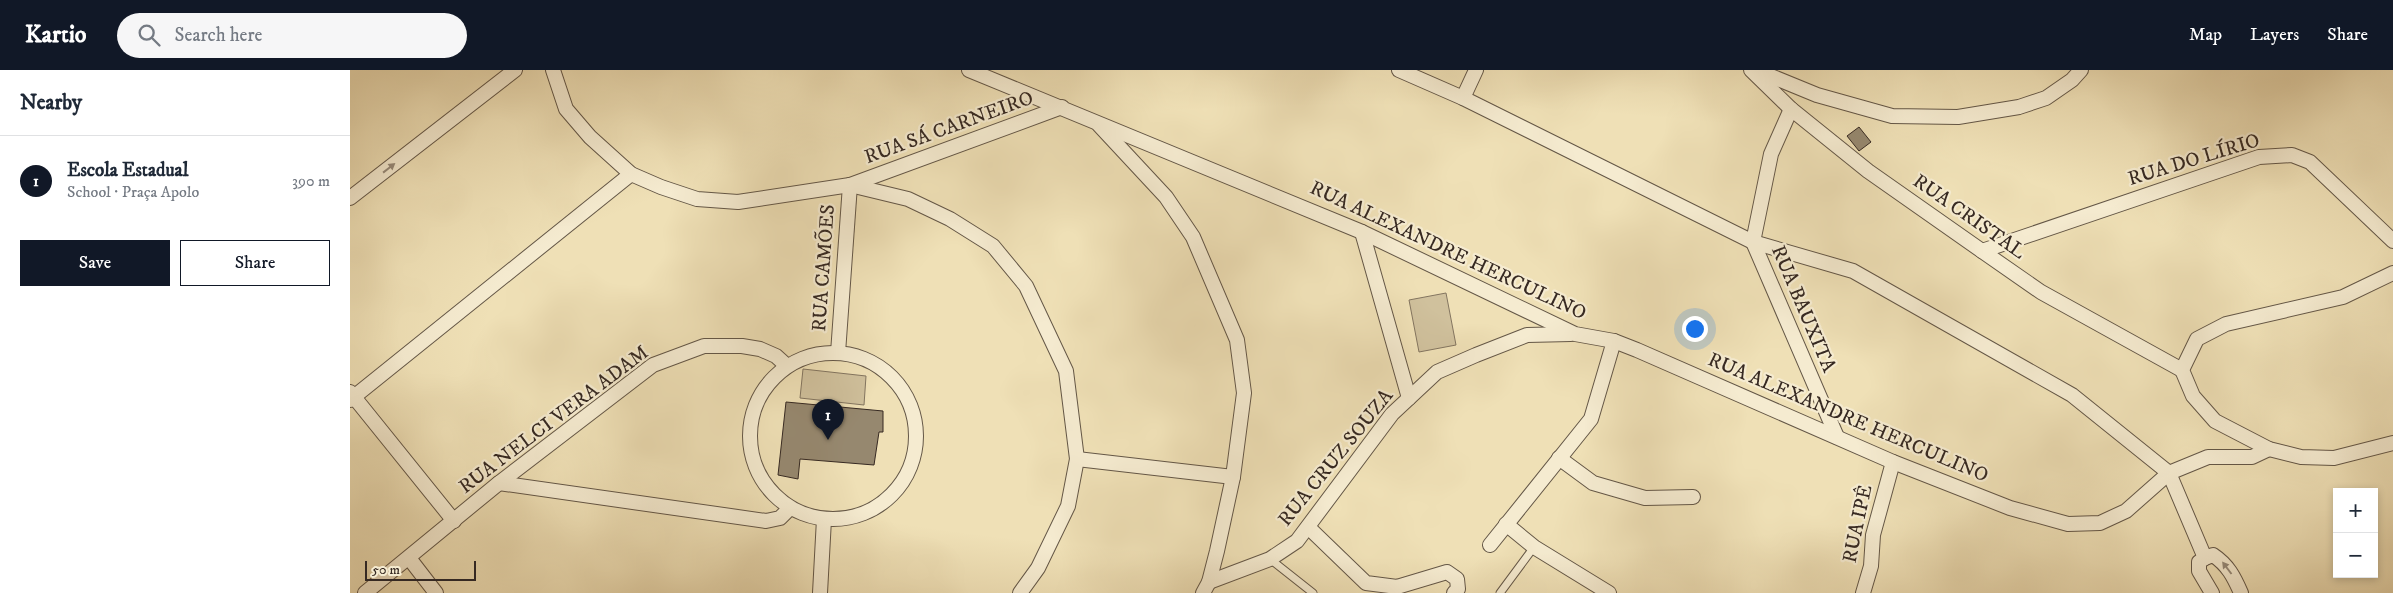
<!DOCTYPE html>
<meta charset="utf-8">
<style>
body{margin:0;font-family:"IM FELL DW Pica",serif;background:#f6f6f7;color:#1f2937}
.controls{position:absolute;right:15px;bottom:15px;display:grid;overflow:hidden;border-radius:0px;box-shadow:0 2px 8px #0003}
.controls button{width:45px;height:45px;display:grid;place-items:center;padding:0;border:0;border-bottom:1px solid #e0e1e3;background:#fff;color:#1f2937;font:25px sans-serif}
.scale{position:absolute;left:15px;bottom:12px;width:111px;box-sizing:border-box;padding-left:5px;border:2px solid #362922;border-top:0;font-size:14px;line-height:18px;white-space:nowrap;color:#362922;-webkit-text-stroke:4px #f5ebd0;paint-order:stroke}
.you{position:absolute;left:1344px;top:258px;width:18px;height:18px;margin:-12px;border:4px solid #fff;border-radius:50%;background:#1a73e8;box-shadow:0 0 0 8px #1a73e833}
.badge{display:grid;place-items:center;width:32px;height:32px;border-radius:50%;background:#111827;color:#fff;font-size:16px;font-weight:700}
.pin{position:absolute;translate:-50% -41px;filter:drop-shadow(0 1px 2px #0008)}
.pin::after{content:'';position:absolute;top:26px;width:18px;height:15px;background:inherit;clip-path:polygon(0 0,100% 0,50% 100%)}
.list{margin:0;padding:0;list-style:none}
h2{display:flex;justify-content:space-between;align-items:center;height:65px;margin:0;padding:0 20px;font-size:21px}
h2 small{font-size:16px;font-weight:400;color:#747a83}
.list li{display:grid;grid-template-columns:32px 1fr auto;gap:15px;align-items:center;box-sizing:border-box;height:90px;padding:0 20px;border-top:1px solid #e0e1e3}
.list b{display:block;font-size:19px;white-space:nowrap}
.list p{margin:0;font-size:16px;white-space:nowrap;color:#747a83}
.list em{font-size:16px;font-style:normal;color:#747a83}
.actions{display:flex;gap:10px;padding:15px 20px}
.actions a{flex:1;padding:11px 0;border:1px solid #111827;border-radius:0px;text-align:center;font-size:18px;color:#111827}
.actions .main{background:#111827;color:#fff}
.icon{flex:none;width:28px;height:28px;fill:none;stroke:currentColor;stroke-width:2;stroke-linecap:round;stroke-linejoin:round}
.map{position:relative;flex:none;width:2043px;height:523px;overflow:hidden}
header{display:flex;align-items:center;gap:30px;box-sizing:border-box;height:70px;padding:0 25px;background:#111827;color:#fff}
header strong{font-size:24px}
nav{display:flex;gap:28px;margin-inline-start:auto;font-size:18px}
.search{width:350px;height:45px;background:#f6f6f7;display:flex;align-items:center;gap:12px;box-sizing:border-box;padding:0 18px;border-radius:28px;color:#747a83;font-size:19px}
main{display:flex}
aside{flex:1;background:#fff}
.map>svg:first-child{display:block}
.green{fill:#d0c19d;stroke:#837560}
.building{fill:#96886f;stroke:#362922}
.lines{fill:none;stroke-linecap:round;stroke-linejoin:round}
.service-casing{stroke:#645747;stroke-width:9}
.minor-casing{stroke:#645747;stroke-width:16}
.service{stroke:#f5ebd0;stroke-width:7}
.minor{stroke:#f5ebd0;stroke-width:14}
.oneway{fill:#968a79}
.labels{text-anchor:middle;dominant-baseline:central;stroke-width:4.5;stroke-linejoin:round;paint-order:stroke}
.street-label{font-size:20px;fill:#362922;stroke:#f5ebd0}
</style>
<header>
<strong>Kartio</strong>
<div class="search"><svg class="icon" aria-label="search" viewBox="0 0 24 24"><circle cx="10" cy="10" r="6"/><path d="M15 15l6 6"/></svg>Search here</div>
<nav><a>Map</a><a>Layers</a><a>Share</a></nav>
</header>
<main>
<aside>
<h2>Nearby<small></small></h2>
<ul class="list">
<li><span class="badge">1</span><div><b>Escola Estadual</b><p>School · Praça Apolo</p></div><em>390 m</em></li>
</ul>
<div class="actions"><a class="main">Save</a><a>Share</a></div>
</aside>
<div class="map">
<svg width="2043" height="523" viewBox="0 0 2043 523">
<rect width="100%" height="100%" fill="#efe0b6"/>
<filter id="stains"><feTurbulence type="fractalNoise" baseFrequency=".004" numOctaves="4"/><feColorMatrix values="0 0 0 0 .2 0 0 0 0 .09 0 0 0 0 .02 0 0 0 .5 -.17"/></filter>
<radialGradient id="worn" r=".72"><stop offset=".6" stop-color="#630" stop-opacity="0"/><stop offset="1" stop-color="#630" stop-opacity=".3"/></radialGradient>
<g class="green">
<polygon points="1096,223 1106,275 1069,282 1059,230"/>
<polygon points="453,299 516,306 514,335 450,328"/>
</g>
<g class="building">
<polygon points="1509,57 1521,72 1509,81 1497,66"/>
<polygon points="436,332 533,341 533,362 529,362 524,395 450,389 448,409 428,405"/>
</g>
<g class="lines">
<g class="service-casing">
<g id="service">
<polyline points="920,489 963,523"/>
<polyline points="1150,523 1184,477"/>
</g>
</g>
<g class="minor-casing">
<g id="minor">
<polyline points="203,0 216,39 240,67 281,104 311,117 347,129 388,132 500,115 558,129 600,149 643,176 676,216 716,301 727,389 718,436 688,498 670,523"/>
<polyline points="619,0 1012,162 1225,264 1264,271 1287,280 1543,392 1660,438 1718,454 1750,453 1776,441 1819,403 1858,387 1902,387 1919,379"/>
<polyline points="1049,0 1113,28 1403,172 1503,201 1722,325 1819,403 1855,488"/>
<polyline points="1401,0 1441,39 1518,101 1632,181 1691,222 1832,300"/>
<polyline points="1406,0 1467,25 1542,46 1608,47 1669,37 1696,28 1722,10 1731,0"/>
<polyline points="1113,28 1126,0"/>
<polyline points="1441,39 1421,84 1403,172 1487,367"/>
<polyline points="749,55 816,127 843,167 887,270 894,323 883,407 867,481 859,512 853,523"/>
<polyline points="500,115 712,37"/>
<polyline points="0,128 165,0"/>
<polyline points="1012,162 1059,328"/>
<polyline points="1632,181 1909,87 1942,85 1960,92 2043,171"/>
<polyline points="2043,203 1993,227 1876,254 1847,269 1832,300 1843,326 1865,351 1919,379 1951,387 1984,388 2043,373"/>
<polyline points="488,283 500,115"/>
<circle cx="483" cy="366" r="83"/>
<polyline points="0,322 104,451"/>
<polyline points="0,330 281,104"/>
<polyline points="1209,388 1243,413 1295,428 1343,427"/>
<polyline points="727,389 883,407"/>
<polyline points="149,413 416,451 430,448 440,438"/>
<polyline points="1156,454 1184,477 1259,523"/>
<polyline points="958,457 1016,513 1047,517 1097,502 1107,509 1108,519 1104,523"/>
<polyline points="1140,475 1241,349 1264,271"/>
<polyline points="59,488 86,523"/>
<polyline points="859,512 920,489 947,471 1042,344 1087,302 1126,285 1177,265 1221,264"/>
<polyline points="15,523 149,413 303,295 354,276 392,276 410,279 426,286 437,296"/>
<polyline points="470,523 474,449"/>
<polyline points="1513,523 1521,496 1523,465 1543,392"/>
<path d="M1862,523L1849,501V492L1855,488L1863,485C1878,495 1884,507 1891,523"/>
</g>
</g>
<use href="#service" class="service"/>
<use href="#minor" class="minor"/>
</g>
<defs><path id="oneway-solid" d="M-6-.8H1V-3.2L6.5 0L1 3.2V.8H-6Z" transform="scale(1.25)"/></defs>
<g class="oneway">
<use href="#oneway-solid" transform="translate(39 98) rotate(-38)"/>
<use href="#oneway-solid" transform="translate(1877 498) rotate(-127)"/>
</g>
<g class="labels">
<g class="street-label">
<text transform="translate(599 58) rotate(-20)">RUA SÁ CARNEIRO</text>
<text transform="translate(1844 90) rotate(-17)">RUA DO LÍRIO</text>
<text transform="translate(1619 147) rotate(35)">RUA CRISTAL</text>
<text transform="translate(1098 181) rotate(25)">RUA ALEXANDRE HERCULINO</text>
<text transform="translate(474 198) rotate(-86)">RUA CAMÕES</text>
<text transform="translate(1453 239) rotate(67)">RUA BAUXITA</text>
<text transform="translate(1498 348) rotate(23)">RUA ALEXANDRE HERCULINO</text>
<text transform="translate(204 350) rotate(-37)">RUA NELCI VERA ADAM</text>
<text transform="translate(986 388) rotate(-51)">RUA CRUZ SOUZA</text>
<text transform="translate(1508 454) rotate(-78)">RUA IPÊ</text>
</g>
</g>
<rect width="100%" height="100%" filter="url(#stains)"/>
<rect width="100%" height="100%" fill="url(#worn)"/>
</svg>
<div class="controls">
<button>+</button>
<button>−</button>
</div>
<div class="scale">50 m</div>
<div class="you"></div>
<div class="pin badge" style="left:478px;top:370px">1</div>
</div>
</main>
